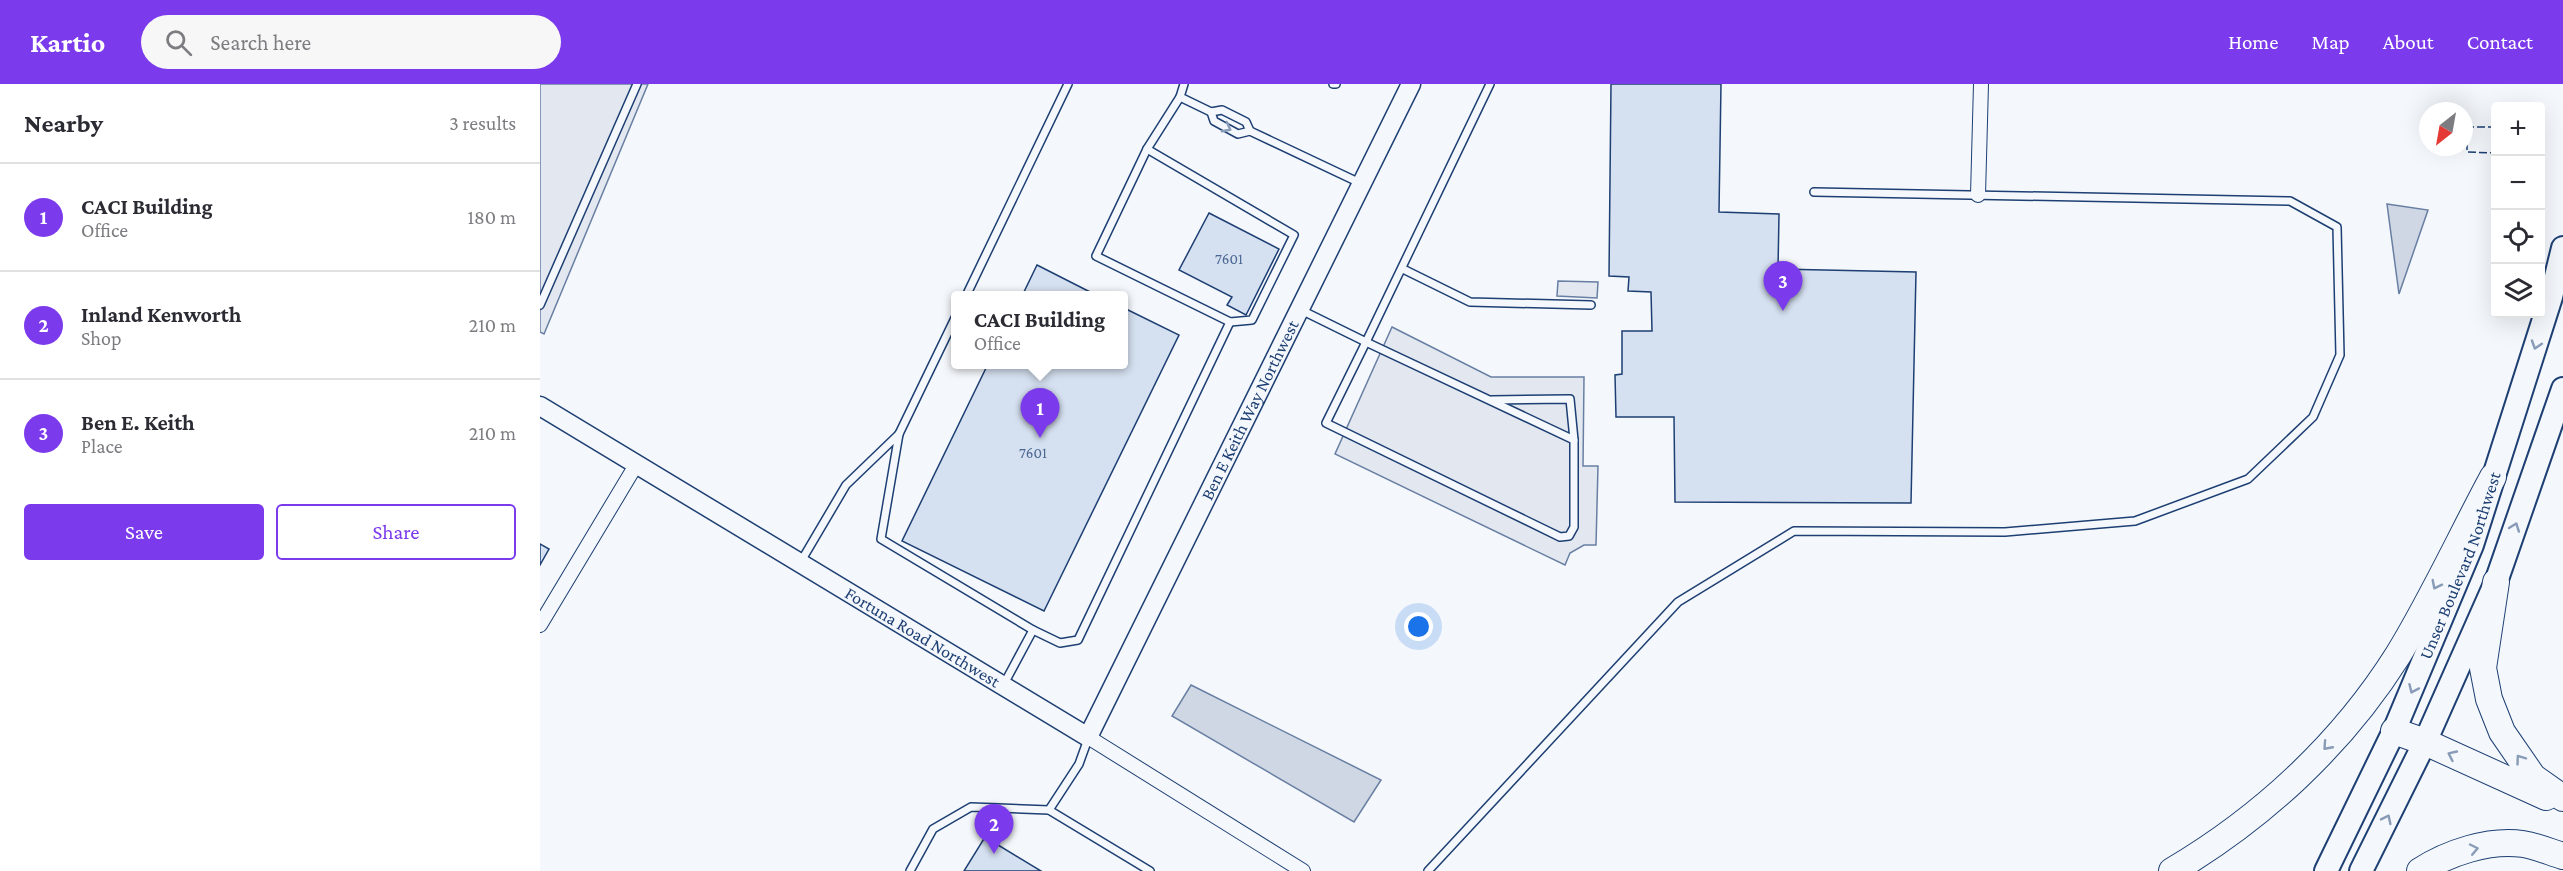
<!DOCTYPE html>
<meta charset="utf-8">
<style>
body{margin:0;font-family:"Crimson Pro",serif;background:#f7f7f7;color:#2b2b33}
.controls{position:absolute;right:18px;top:18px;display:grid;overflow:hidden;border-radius:6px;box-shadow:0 6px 24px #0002}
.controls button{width:54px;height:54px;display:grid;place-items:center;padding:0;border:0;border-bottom:2px solid #e1e1e2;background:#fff;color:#2b2b33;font:30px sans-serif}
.compass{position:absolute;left:1879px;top:18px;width:54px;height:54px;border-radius:50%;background:#fff;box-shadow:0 6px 24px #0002;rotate:211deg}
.you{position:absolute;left:879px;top:543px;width:21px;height:21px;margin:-15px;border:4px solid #fff;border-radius:50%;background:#1a73e8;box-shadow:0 0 0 9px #1a73e833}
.badge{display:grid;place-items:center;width:39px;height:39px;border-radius:50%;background:#7c3aed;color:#fff;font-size:20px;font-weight:700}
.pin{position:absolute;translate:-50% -50px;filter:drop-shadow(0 2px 3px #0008)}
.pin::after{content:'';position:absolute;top:32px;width:21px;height:18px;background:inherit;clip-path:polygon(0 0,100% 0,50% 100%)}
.popup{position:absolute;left:411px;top:207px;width:177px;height:78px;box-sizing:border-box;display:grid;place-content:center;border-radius:6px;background:#fff;filter:drop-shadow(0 2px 4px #0005);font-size:20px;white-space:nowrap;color:#7c7c81}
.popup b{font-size:22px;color:#2b2b33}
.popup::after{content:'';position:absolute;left:50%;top:100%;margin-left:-12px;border:12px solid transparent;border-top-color:#fff}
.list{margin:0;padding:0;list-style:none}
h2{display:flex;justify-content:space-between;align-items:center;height:78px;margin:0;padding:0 24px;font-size:26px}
h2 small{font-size:20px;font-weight:400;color:#7c7c81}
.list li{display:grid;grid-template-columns:39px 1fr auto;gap:18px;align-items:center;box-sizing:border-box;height:108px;padding:0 24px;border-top:2px solid #e1e1e2}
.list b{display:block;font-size:22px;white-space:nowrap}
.list p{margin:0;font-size:20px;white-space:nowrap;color:#7c7c81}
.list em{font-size:20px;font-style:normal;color:#7c7c81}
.actions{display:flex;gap:12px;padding:18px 24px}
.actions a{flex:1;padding:14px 0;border:2px solid #7c3aed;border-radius:6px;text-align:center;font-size:21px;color:#7c3aed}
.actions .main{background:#7c3aed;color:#fff}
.icon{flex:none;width:33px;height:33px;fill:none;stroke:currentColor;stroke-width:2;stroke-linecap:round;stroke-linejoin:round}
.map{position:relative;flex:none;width:2023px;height:787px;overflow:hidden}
header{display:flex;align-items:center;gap:36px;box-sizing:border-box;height:84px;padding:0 30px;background:#7c3aed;color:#fff}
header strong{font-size:28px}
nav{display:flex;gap:33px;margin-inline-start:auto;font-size:21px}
.search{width:420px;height:54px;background:#f7f7f7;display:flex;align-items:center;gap:15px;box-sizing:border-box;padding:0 21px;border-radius:33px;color:#7c7c81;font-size:22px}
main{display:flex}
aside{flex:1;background:#fff}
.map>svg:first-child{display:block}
.parking{fill:#e3e8f0;stroke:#687fa3;stroke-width:1.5}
.water{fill:#cfd7e4;stroke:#687fa3;stroke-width:1.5}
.building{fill:#d5e0f0;stroke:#1d3f73;stroke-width:1.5}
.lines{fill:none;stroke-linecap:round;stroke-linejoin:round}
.service-casing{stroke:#1d3f73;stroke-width:10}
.minor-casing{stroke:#1d3f73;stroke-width:16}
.tertiary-casing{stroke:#1d3f73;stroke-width:21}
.primary-casing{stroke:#1d3f73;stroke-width:26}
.motorway-casing{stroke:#1d3f73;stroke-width:28}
.service{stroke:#f4f7fb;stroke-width:7}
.minor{stroke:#f4f7fb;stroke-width:14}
.tertiary{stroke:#f4f7fb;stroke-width:18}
.primary{stroke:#f4f7fb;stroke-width:22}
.motorway{stroke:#f4f7fb;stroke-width:26}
.fence{stroke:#1d3f73;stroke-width:1.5;stroke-dasharray:8 3;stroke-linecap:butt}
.oneway{stroke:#889bb7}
.labels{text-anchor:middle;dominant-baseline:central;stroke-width:4.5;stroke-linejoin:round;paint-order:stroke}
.number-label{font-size:15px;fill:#4b6792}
.street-label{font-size:18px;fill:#1d3f73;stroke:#f4f7fb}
</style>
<header>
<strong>Kartio</strong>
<div class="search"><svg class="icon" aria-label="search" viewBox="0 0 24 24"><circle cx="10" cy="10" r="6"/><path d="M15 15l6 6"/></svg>Search here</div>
<nav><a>Home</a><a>Map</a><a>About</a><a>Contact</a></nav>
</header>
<main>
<aside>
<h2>Nearby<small>3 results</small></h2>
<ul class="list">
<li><span class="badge">1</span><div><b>CACI Building</b><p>Office</p></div><em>180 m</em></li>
<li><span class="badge">2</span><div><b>Inland Kenworth</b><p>Shop</p></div><em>210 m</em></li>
<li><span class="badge">3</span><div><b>Ben E. Keith</b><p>Place</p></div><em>210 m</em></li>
</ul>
<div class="actions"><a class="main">Save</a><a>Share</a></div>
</aside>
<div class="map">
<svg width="2023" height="787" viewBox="0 0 2023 787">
<rect width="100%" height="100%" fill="#f4f7fb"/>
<g class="parking">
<polygon points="0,0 108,0 4,250 0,248"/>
<polygon points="1018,197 1058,198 1057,214 1017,212"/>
<polygon points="852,243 951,293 1044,293 1043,382 1058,382 1056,461 1044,461 1030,469 1025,481 795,370"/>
</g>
<g class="water">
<polygon points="1847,120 1888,126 1859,210"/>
<polygon points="651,601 841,696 814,738 632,632"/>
</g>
<g class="building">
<polygon points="1071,0 1181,0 1179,128 1239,130 1238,185 1376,188 1371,419 1135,418 1134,333 1076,333 1075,291 1082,290 1082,247 1112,247 1111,208 1088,207 1089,193 1069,192"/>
<polygon points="669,129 739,165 706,231 687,221 692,213 639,186"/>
<polygon points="497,181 558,212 482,212"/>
<polygon points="584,224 639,251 504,527 362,457 448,280 584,280"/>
<polygon points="0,460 9,465 0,481"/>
<polygon points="445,753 501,787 424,787"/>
</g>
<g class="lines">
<g class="service-casing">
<g id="service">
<polyline points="644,0 640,13 671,28 682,26 706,38 710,47"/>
<polyline points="793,0 796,0"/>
<polyline points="671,28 674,37 698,50 710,47 820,99"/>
<polyline points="607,65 754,151 712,236 690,238"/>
<polyline points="863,185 930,218 1051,221"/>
<polyline points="426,212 528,0"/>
<polyline points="0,221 97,0"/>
<polyline points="761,226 826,258 950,0"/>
<polygon points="826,258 1034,356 1034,443 1029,452 1020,453 786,339"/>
<polyline points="952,316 1030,315 1034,356"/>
<polyline points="359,350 416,232"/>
<polyline points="260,479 306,401 359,350 341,455 493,546"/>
<polyline points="464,600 493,546 520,559 538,556 690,238 556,172 607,65 640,13"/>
<polyline points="509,726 539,680 548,655"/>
<polyline points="370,787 393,745 431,723 509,726 610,787"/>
<polyline points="888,787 1138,518 1254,447 1465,448 1595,437 1708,395 1773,333 1800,271 1797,143 1750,117 1274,108"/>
</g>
</g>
<g class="minor-casing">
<g id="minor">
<polyline points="1438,111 1441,0"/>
<polyline points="0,541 96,381"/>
<polyline points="548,653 763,787"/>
</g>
</g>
<g class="tertiary-casing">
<g id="tertiary">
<path id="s1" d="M0,322L548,653L871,0"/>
</g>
</g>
<g class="primary-casing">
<g id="primary">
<path id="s2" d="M1786,787L1854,647L1932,461L2011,213L2023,164"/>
<polyline points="1821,787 1885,658 1956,498 2023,305"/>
</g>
</g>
<g class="motorway-casing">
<g id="motorway">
<polyline points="1956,498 1943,584 1949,615 1962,648 1993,693 2023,714"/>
<polyline points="1854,647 1885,658 2006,713"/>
<path d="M1632,787C1722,734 1802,660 1858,571C1893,514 1921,452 1953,393"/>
<path d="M1880,787C1908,769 1949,755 1983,760C1996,762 2010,768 2023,772"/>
</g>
</g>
<use href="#service" class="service"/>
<use href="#minor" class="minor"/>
<use href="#tertiary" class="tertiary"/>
<use href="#primary" class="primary"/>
<use href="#motorway" class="motorway"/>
<polyline class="fence" points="1956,43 1927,43 1927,68 1956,69"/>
</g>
<defs><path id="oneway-chevron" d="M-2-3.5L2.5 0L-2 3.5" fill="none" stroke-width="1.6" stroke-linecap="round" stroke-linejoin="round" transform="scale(1.5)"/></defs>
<g class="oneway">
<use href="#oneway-chevron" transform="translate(687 44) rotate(28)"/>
<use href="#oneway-chevron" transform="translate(1996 261) rotate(108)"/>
<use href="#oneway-chevron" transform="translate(1975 443) rotate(-70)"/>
<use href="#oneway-chevron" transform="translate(1896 501) rotate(117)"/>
<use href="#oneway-chevron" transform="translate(1873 605) rotate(114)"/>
<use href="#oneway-chevron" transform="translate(1787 662) rotate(132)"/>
<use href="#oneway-chevron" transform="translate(1912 671) rotate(-155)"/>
<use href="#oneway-chevron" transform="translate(1980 675) rotate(-126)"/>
<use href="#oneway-chevron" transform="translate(1847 735) rotate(-64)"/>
<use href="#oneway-chevron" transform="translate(1934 765) rotate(-12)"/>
</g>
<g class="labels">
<g class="number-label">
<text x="689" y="175">7601</text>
<text x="493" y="369">7601</text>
</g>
<g class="street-label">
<text stroke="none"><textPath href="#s1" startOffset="1005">Ben E Keith Way Northwest</textPath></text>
<text stroke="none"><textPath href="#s2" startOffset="334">Unser Boulevard Northwest</textPath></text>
<text stroke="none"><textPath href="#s1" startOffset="447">Fortuna Road Northwest</textPath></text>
</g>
</g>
</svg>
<div class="controls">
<button>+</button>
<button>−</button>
<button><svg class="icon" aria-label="locate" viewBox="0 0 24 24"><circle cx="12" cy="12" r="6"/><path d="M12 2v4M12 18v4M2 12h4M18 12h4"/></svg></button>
<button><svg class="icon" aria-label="layers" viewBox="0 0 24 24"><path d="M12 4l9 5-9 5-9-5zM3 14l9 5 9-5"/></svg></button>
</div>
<svg class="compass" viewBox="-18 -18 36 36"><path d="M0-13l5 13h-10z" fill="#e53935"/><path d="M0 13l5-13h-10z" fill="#7c7c81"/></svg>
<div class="you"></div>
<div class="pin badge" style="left:500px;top:354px">1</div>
<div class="popup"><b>CACI Building</b>Office</div>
<div class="pin badge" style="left:454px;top:770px">2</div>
<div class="pin badge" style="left:1243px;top:227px">3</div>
</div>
</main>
